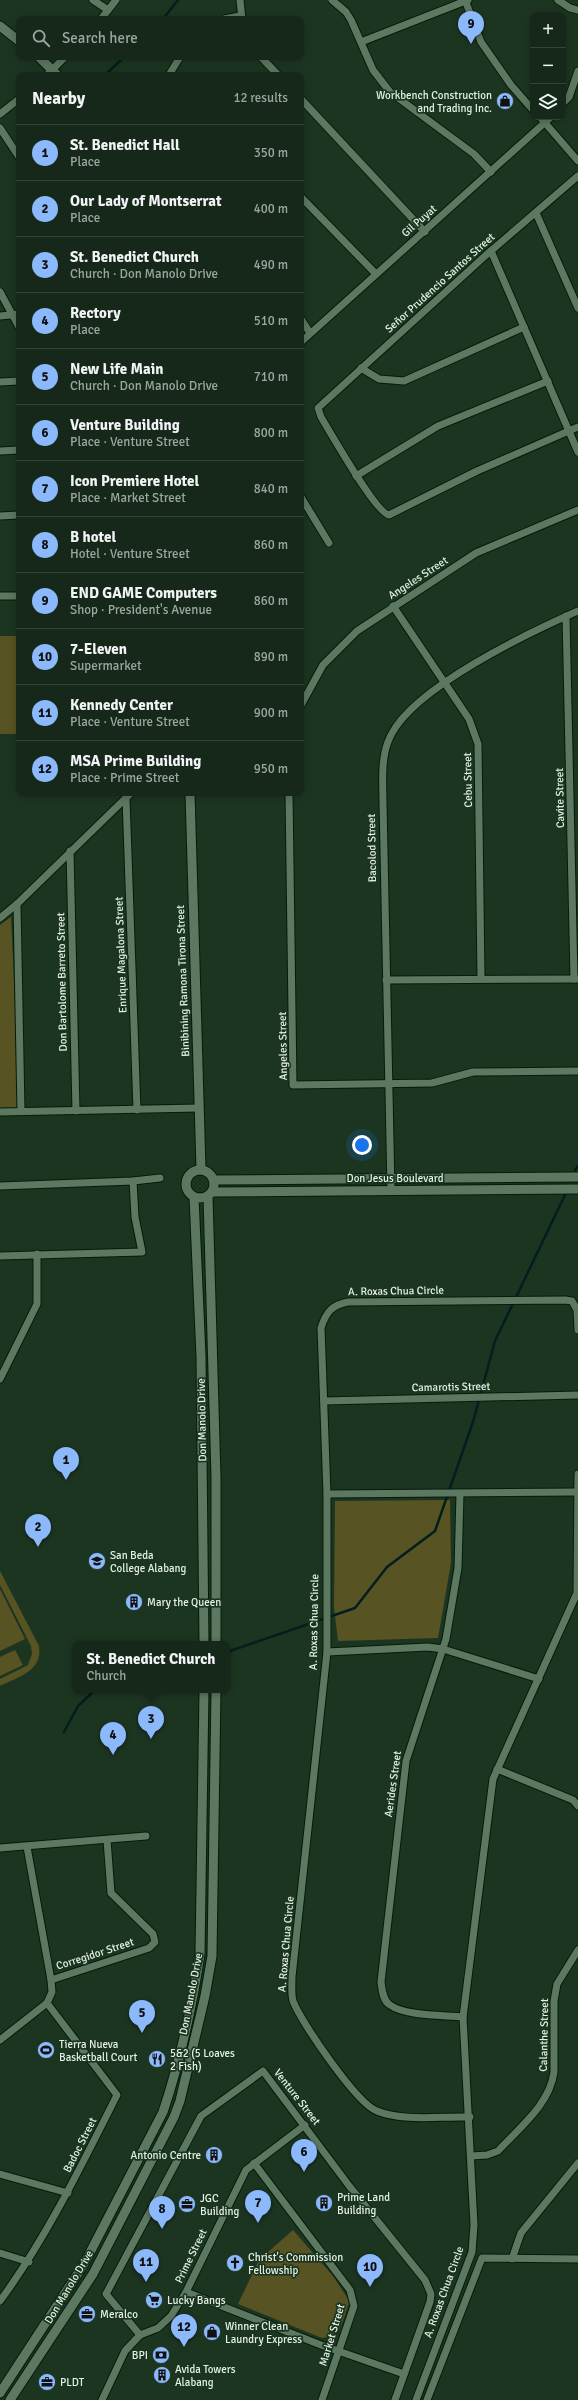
<!DOCTYPE html>
<meta charset="utf-8">
<style>
body{margin:0;font-family:Signika,sans-serif;background:#223426;color:#f1f3f6}
.controls{position:absolute;right:12px;top:12px;display:grid;overflow:hidden;border-radius:8px;box-shadow:0 2px 10px #0003}
.controls button{width:36px;height:36px;display:grid;place-items:center;padding:0;border:0;border-bottom:1px solid #344438;background:#152819;color:#f1f3f6;font:20px sans-serif}
.you{position:absolute;left:362px;top:1145px;width:14px;height:14px;margin:-10px;border:3px solid #fff;border-radius:50%;background:#1a73e8;box-shadow:0 0 0 6px #1a73e833}
.badge{display:grid;place-items:center;width:26px;height:26px;border-radius:50%;background:#8cb9fc;color:#111;font-size:13px;font-weight:700}
.pin{position:absolute;translate:-50% -33px;filter:drop-shadow(0 1px 2px #0008)}
.pin::after{content:'';position:absolute;top:21px;width:14px;height:12px;background:inherit;clip-path:polygon(0 0,100% 0,50% 100%)}
.popup{position:absolute;left:72px;top:1641px;width:158px;height:52px;box-sizing:border-box;display:grid;place-content:center;border-radius:8px;background:#152819;filter:drop-shadow(0 1px 3px #0005);font-size:13px;white-space:nowrap;color:#9da6a2}
.popup b{font-size:15px;color:#f1f3f6}
.popup::after{content:'';position:absolute;left:50%;top:100%;margin-left:-8px;border:8px solid transparent;border-top-color:#152819}
.list{margin:0;padding:0;list-style:none}
h2{display:flex;justify-content:space-between;align-items:center;height:52px;margin:0;padding:0 16px;font-size:17px}
h2 small{font-size:13px;font-weight:400;color:#9da6a2}
.list li{display:grid;grid-template-columns:26px 1fr auto;gap:12px;align-items:center;box-sizing:border-box;height:56px;padding:0 16px;border-top:1px solid #344438}
.list b{display:block;font-size:15px;white-space:nowrap}
.list p{margin:0;font-size:13px;white-space:nowrap;color:#9da6a2}
.list em{font-size:13px;font-style:normal;color:#9da6a2}
.icon{flex:none;width:22px;height:22px;fill:none;stroke:currentColor;stroke-width:2;stroke-linecap:round;stroke-linejoin:round}
.map{position:relative;flex:none;width:578px;height:2400px;overflow:hidden}
.search{position:absolute;background:#152819;box-shadow:0 2px 10px #0003;left:16px;top:16px;width:288px;height:44px;display:flex;align-items:center;gap:10px;box-sizing:border-box;padding:0 14px;border-radius:8px;color:#9da6a2;font-size:15px}
.panel{position:absolute;background:#152819;box-shadow:0 2px 10px #0003;left:16px;top:72px;width:288px;height:724px;border-radius:8px}
.map>svg:first-child{display:block}
.green{fill:#575323}
.lines{fill:none;stroke-linecap:round;stroke-linejoin:round}
.stream{stroke:#001f1e;stroke-width:2.5}
.street-casing{stroke:#041c09;stroke-width:9}
.secondary-casing{stroke:#041c09;stroke-width:11}
.street{stroke:#5d7861;stroke-width:7}
.secondary{stroke:#5d7861;stroke-width:9}
.labels{text-anchor:middle;dominant-baseline:central;stroke-width:3.5;stroke-linejoin:round;paint-order:stroke}
.poi-label{font-size:11px;fill:#e2f1e3;stroke:#1c3521;text-anchor:start}
.street-label{font-size:11px;fill:#e2f1e3;stroke:#1c3521}
</style>
<div class="map">
<svg width="578" height="2400" viewBox="0 0 578 2400">
<rect width="100%" height="100%" fill="#1c3521"/>
<g class="green">
<rect x="0" y="636" width="19" height="98"/>
<polygon points="11,917 20,1110 0,1110 0,925"/>
<polygon points="450,1500 451,1563 438,1638 338,1641 334,1607 335,1501"/>
<path d="M0,1571L39,1646C43,1671 18,1677 0,1686V1679L28,1665L32,1654L31,1646L0,1585Z"/>
<polygon points="0,1589 25,1639 0,1651"/>
<polygon points="15,1650 23,1665 0,1676 0,1657"/>
<path d="M293,2230L333,2276L348,2299L349,2303C343,2319 341,2337 322,2338L238,2304L259,2260Z"/>
</g>
<g class="lines">
<g class="stream">
<polyline points="163,19 178,0"/>
<polyline points="105,75 124,57"/>
<polyline points="575,1170 578,1166"/>
<polyline points="227,1652 355,1608 387,1567 435,1531 473,1422 495,1341 565,1195"/>
<polyline points="64,1732 78,1706 95,1690"/>
</g>
<g class="street-casing">
<g id="street">
<polyline points="93,0 108,10"/>
<polyline points="240,0 242,19"/>
<polyline points="332,0 346,12 351,20 373,70 390,92 474,154 491,172"/>
<polyline points="465,0 481,42 511,85 533,110"/>
<polyline points="558,0 570,8 578,10"/>
<polyline points="101,19 116,0"/>
<polyline points="224,19 240,16"/>
<polyline points="361,42 468,0"/>
<polyline points="261,57 278,75"/>
<polyline points="47,75 65,57"/>
<polyline points="169,75 180,57"/>
<polyline points="301,99 425,232"/>
<polyline points="563,103 569,97 578,71"/>
<polyline points="0,114 19,99"/>
<polyline points="540,117 578,161"/>
<polyline points="0,128 19,157"/>
<path d="M578,176L485,256L318,408L321,417C330,432 376,513 389,515L477,471L578,427"/>
<polyline points="301,197 375,273"/>
<polyline points="536,213 578,308"/>
<polyline points="491,251 578,452"/>
<polyline points="0,292 19,327"/>
<polyline points="0,316 19,314"/>
<polyline points="301,319 310,333"/>
<polyline points="301,342 551,117"/>
<polyline points="361,368 379,379 404,381 524,327"/>
<polyline points="0,382 19,381"/>
<polyline points="0,451 19,450"/>
<polyline points="356,476 438,426 548,381"/>
<polyline points="301,497 329,543"/>
<polyline points="0,516 19,515"/>
<polyline points="0,596 19,596"/>
<polyline points="393,606 469,719 478,744 481,978"/>
<polyline points="566,616 574,979"/>
<polyline points="301,705 323,665 357,631 476,553 578,510"/>
<polyline points="289,793 293,1085 432,1083 473,1072 578,1071"/>
<polyline points="126,798 137,1110"/>
<polyline points="70,851 76,1111"/>
<polyline points="17,904 21,1111"/>
<polyline points="0,918 17,904 131,793"/>
<polyline points="386,980 578,979"/>
<polyline points="0,1112 199,1108"/>
<polyline points="0,1186 133,1181 160,1178"/>
<path d="M391,1190L383,803C383,781 380,756 391,735C415,687 528,633 578,611"/>
<polyline points="0,1256 142,1252 135,1217 133,1181"/>
<polyline points="0,1379 37,1304 37,1254"/>
<polyline points="324,1401 578,1395"/>
<polyline points="327,1494 578,1492"/>
<path d="M460,1494L458,1568L446,1639L406,1761L381,1982C382,1990 383,2001 390,2005C405,2016 444,2015 463,2017"/>
<polyline points="327,1652 428,1647 443,1649 539,1679"/>
<polyline points="497,1769 573,1800 578,1806"/>
<polyline points="0,1848 146,1836"/>
<polyline points="51,1980 149,1948 155,1942 153,1934 111,1893 107,1840"/>
<polyline points="0,2040 47,2003 52,1992 51,1980 27,1847"/>
<path d="M470,2117C441,2116 404,2122 377,2111C357,2104 301,2022 293,2001C291,1994 292,1985 292,1977L327,1652V1494L321,1328C326,1312 332,1305 348,1302L565,1300L572,1301L577,1310L578,1330"/>
<path d="M471,2156L487,2155L498,2151C519,2128 550,2104 554,2072V2001L557,1984L578,1950"/>
<polyline points="254,2163 350,2290 354,2306 322,2400"/>
<polyline points="0,2174 68,2193"/>
<polyline points="0,2253 29,2262"/>
<polyline points="512,2259 521,2233 578,2163"/>
<polyline points="186,2292 321,2345 404,2374"/>
<path d="M0,2301C47,2237 81,2166 117,2095L47,2003"/>
<polyline points="140,2335 106,2294 201,2116 263,2071 350,2187 425,2280 431,2294 430,2302 395,2400"/>
<polyline points="102,2400 125,2351 140,2335 158,2328 171,2316 186,2292 246,2170 305,2125"/>
<polyline points="416,2400 472,2252 474,2225 463,2017 493,1779 577,1593 578,1474"/>
<polyline points="427,2400 482,2258 578,2259"/>
</g>
</g>
<g class="secondary-casing">
<g id="secondary">
<polyline points="0,26 19,41"/>
<polyline points="39,57 57,75"/>
<polyline points="190,793 201,1169"/>
<circle cx="200" cy="1184" r="14"/>
<polyline points="214,1180 578,1177"/>
<polyline points="212,1192 578,1189"/>
<polyline points="194,1197 201,1357 204,1644"/>
<polyline points="208,1197 216,1477 216,1644"/>
<path d="M0,2393L84,2264L163,2112C180,2061 192,2007 200,1954L204,1690"/>
<polyline points="10,2400 93,2274 174,2117 180,2101 205,1996 212,1956 216,1690"/>
</g>
</g>
<use href="#street" class="street"/>
<use href="#secondary" class="secondary"/>
</g>
<defs>
<g id="shop-disc" transform="scale(0.9)"><circle r="9.5" fill="#8cb9fc" stroke="#1c3521"/><path d="M-5-2.5h2.3a2.7 3.5 0 0 1 5.4 0H5L5.5 6h-11ZM-1.5-2.5h3a1.5 2.3 0 0 0-3 0Z" fill="#111"/></g>
<g id="university-disc" transform="scale(0.9)"><circle r="9.5" fill="#8cb9fc" stroke="#1c3521"/><path d="M0-5L7-2L0 1L-7-2ZM-4 1L0 2.5L4 1V4Q0 6-4 4Z" fill="#111"/></g>
<g id="building-disc" transform="scale(0.9)"><circle r="9.5" fill="#8cb9fc" stroke="#1c3521"/><path d="M-4-6H4V6H1V3H-1V6H-4ZM-2.5-4.3h1.7v1.8h-1.7ZM.8-4.3h1.7v1.8H.8ZM-2.5-1h1.7V.8h-1.7ZM.8-1h1.7V.8H.8Z" fill="#111"/></g>
<g id="stadium-disc" transform="scale(0.9)"><circle r="9.5" fill="#8cb9fc" stroke="#1c3521"/><path d="M0-5a6.5 5 0 1 0 0 10a6.5 5 0 1 0 0-10ZM-3.5-1.8h7v3.6h-7Z" fill="#111"/></g>
<g id="restaurant-disc" transform="scale(0.9)"><circle r="9.5" fill="#8cb9fc" stroke="#1c3521"/><path d="M-5-6h1v4h1v-4h1v4h1v-4h1v5L-1.5 .5V6h-2V.5L-5-1ZM5-6V6H3V1.5H1.5Q1.5-4 5-6Z" fill="#111"/></g>
<g id="office-disc" transform="scale(0.9)"><circle r="9.5" fill="#8cb9fc" stroke="#1c3521"/><path d="M-6-3h4V-5.5h4V-3h4V5H-6ZM-1-4.5V-3h2v-1.5ZM-6 0V1H6V0Z" fill="#111"/></g>
<g id="church-disc" transform="scale(0.9)"><circle r="9.5" fill="#8cb9fc" stroke="#1c3521"/><path d="M-1.2-6h2.4v3.5h3.3v2.4h-3.3V6h-2.4V-.1h-3.3v-2.4h3.3Z" fill="#111"/></g>
<g id="supermarket-disc" transform="scale(0.9)"><circle r="9.5" fill="#8cb9fc" stroke="#1c3521"/><path d="M-6-5.5h2.5l.6 2H6L4.5 2H-2.5L-4.4-4H-6ZM-1.5 3.2a1.3 1.3 0 1 0 .1 0ZM3 3.2a1.3 1.3 0 1 0 .1 0Z" fill="#111"/></g>
<g id="bank-disc" transform="scale(0.9)"><circle r="9.5" fill="#8cb9fc" stroke="#1c3521"/><path d="M-6-4H6V4H-6ZM0-2.3a2.3 2.3 0 1 0 0 4.6a2.3 2.3 0 1 0 0-4.6Z" fill="#111"/></g>
</defs>
<g fill-rule="evenodd">
<use href="#shop-disc" x="505" y="101"/>
<use href="#university-disc" x="97" y="1561"/>
<use href="#building-disc" x="134" y="1602"/>
<use href="#stadium-disc" x="46" y="2050"/>
<use href="#restaurant-disc" x="157" y="2059"/>
<use href="#building-disc" x="214" y="2155"/>
<use href="#building-disc" x="324" y="2203"/>
<use href="#office-disc" x="187" y="2204"/>
<use href="#church-disc" x="235" y="2263"/>
<use href="#supermarket-disc" x="154" y="2300"/>
<use href="#office-disc" x="87" y="2314"/>
<use href="#shop-disc" x="212" y="2332"/>
<use href="#bank-disc" x="161" y="2355"/>
<use href="#building-disc" x="162" y="2375"/>
<use href="#office-disc" x="47" y="2382"/>
</g>
<g class="labels">
<g class="poi-label">
<text x="492" y="95" text-anchor="end">Workbench Construction<tspan x="492" dy="13">and Trading Inc.</tspan></text>
<text x="110" y="1555">San Beda<tspan x="110" dy="13">College Alabang</tspan></text>
<text x="147" y="1602">Mary the Queen</text>
<text x="59" y="2044">Tierra Nueva<tspan x="59" dy="13">Basketball Court</tspan></text>
<text x="170" y="2053">5&amp;2 (5 Loaves<tspan x="170" dy="13">2 Fish)</tspan></text>
<text x="201" y="2155" text-anchor="end">Antonio Centre</text>
<text x="337" y="2197">Prime Land<tspan x="337" dy="13">Building</tspan></text>
<text x="200" y="2198">JGC<tspan x="200" dy="13">Building</tspan></text>
<text x="248" y="2257">Christ's Commission<tspan x="248" dy="13">Fellowship</tspan></text>
<text x="167" y="2300">Lucky Bangs</text>
<text x="100" y="2314">Meralco</text>
<text x="225" y="2326">Winner Clean<tspan x="225" dy="13">Laundry Express</tspan></text>
<text x="148" y="2355" text-anchor="end">BPI</text>
<text x="175" y="2369">Avida Towers<tspan x="175" dy="13">Alabang</tspan></text>
<text x="60" y="2382">PLDT</text>
</g>
<g class="street-label">
<text transform="translate(419 221) rotate(-41)">Gil Puyat</text>
<text transform="translate(440 283) rotate(-42)">Señor Prudencio Santos Street</text>
<text transform="translate(418 578) rotate(-33)">Angeles Street</text>
<text transform="translate(468 780) rotate(-91)">Cebu Street</text>
<text transform="translate(560 798) rotate(-91)">Cavite Street</text>
<text transform="translate(372 848) rotate(-91)">Bacolod Street</text>
<text transform="translate(121 955) rotate(-92)">Enrique Magalona Street</text>
<text transform="translate(183 981) rotate(-92)">Binibining Ramona Tirona Street</text>
<text transform="translate(62 982) rotate(-91)">Don Bartolome Barreto Street</text>
<text transform="translate(283 1046) rotate(-91)">Angeles Street</text>
<text x="395" y="1178">Don Jesus Boulevard</text>
<text transform="translate(396 1291) rotate(-1)">A. Roxas Chua Circle</text>
<text transform="translate(451 1387) rotate(-1)">Camarotis Street</text>
<text transform="translate(202 1420) rotate(-91)">Don Manolo Drive</text>
<text transform="translate(314 1622) rotate(-89)">A. Roxas Chua Circle</text>
<text transform="translate(393 1784) rotate(-82)">Aerides Street</text>
<text transform="translate(286 1944) rotate(-85)">A. Roxas Chua Circle</text>
<text transform="translate(95 1954) rotate(-18)">Corregidor Street</text>
<text transform="translate(191 1994) rotate(-79)">Don Manolo Drive</text>
<text transform="translate(544 2035) rotate(-89)">Calanthe Street</text>
<text transform="translate(297 2097) rotate(52)">Venture Street</text>
<text transform="translate(80 2145) rotate(-63)">Badoc Street</text>
<text transform="translate(191 2256) rotate(-64)">Prime Street</text>
<text transform="translate(69 2287) rotate(-59)">Don Manolo Drive</text>
<text transform="translate(444 2292) rotate(-70)">A. Roxas Chua Circle</text>
<text transform="translate(332 2335) rotate(-73)">Market Street</text>
</g>
</g>
</svg>
<div class="controls">
<button>+</button>
<button>−</button>
<button><svg class="icon" aria-label="layers" viewBox="0 0 24 24"><path d="M12 4l9 5-9 5-9-5zM3 14l9 5 9-5"/></svg></button>
</div>
<div class="you"></div>
<div class="pin badge" style="left:66px;top:1480px">1</div>
<div class="pin badge" style="left:38px;top:1547px">2</div>
<div class="pin badge" style="left:151px;top:1739px">3</div>
<div class="popup"><b>St. Benedict Church</b>Church</div>
<div class="pin badge" style="left:113px;top:1755px">4</div>
<div class="pin badge" style="left:142px;top:2033px">5</div>
<div class="pin badge" style="left:304px;top:2172px">6</div>
<div class="pin badge" style="left:258px;top:2223px">7</div>
<div class="pin badge" style="left:162px;top:2229px">8</div>
<div class="pin badge" style="left:471px;top:44px">9</div>
<div class="pin badge" style="left:370px;top:2287px">10</div>
<div class="pin badge" style="left:146px;top:2282px">11</div>
<div class="pin badge" style="left:184px;top:2347px">12</div>
<div class="search"><svg class="icon" aria-label="search" viewBox="0 0 24 24"><circle cx="10" cy="10" r="6"/><path d="M15 15l6 6"/></svg>Search here</div>
<section class="panel">
<h2>Nearby<small>12 results</small></h2>
<ul class="list">
<li><span class="badge">1</span><div><b>St. Benedict Hall</b><p>Place</p></div><em>350 m</em></li>
<li><span class="badge">2</span><div><b>Our Lady of Montserrat</b><p>Place</p></div><em>400 m</em></li>
<li><span class="badge">3</span><div><b>St. Benedict Church</b><p>Church · Don Manolo Drive</p></div><em>490 m</em></li>
<li><span class="badge">4</span><div><b>Rectory</b><p>Place</p></div><em>510 m</em></li>
<li><span class="badge">5</span><div><b>New Life Main</b><p>Church · Don Manolo Drive</p></div><em>710 m</em></li>
<li><span class="badge">6</span><div><b>Venture Building</b><p>Place · Venture Street</p></div><em>800 m</em></li>
<li><span class="badge">7</span><div><b>Icon Premiere Hotel</b><p>Place · Market Street</p></div><em>840 m</em></li>
<li><span class="badge">8</span><div><b>B hotel</b><p>Hotel · Venture Street</p></div><em>860 m</em></li>
<li><span class="badge">9</span><div><b>END GAME Computers</b><p>Shop · President's Avenue</p></div><em>860 m</em></li>
<li><span class="badge">10</span><div><b>7-Eleven</b><p>Supermarket</p></div><em>890 m</em></li>
<li><span class="badge">11</span><div><b>Kennedy Center</b><p>Place · Venture Street</p></div><em>900 m</em></li>
<li><span class="badge">12</span><div><b>MSA Prime Building</b><p>Place · Prime Street</p></div><em>950 m</em></li>
</ul>
</section>
</div>
